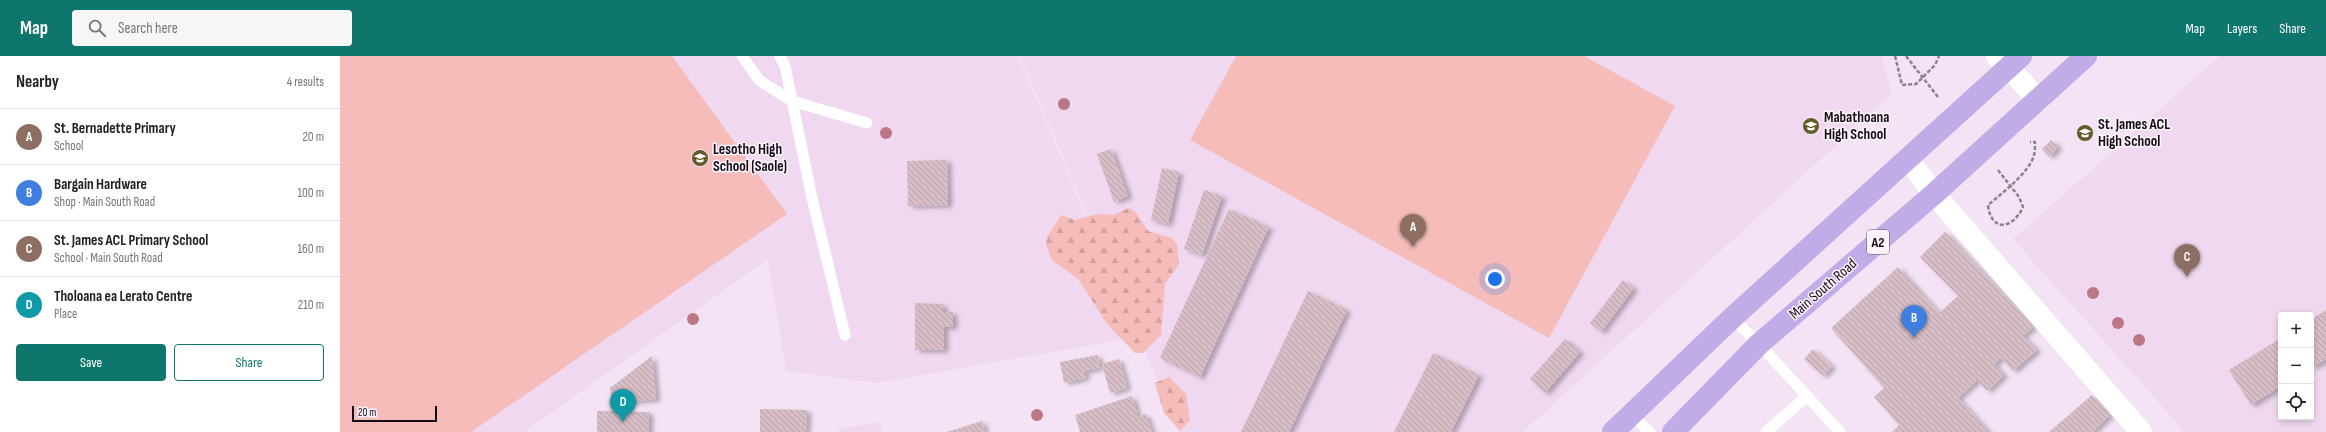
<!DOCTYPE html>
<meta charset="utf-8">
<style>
body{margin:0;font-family:"Sofia Sans Condensed",sans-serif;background:#f6f6f6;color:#222}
.controls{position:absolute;right:12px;bottom:12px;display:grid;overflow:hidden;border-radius:4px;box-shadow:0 2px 6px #0003}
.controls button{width:36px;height:36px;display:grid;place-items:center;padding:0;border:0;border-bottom:1px solid #e0e0e0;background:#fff;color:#222;font:20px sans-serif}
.scale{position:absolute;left:12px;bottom:10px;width:85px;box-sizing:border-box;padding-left:4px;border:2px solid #140e14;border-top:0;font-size:11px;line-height:14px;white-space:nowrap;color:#140e14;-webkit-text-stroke:3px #fdf3fe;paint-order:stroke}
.you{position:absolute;left:1155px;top:223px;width:14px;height:14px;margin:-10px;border:3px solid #fff;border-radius:50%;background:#1a73e8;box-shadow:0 0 0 6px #1a73e833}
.badge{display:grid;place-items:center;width:26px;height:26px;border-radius:50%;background:#0f766e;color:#fff;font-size:13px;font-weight:700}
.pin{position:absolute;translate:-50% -33px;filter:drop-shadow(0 1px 2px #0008)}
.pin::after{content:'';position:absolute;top:21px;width:14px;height:12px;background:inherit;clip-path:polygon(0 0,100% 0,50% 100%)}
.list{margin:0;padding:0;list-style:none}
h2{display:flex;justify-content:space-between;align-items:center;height:52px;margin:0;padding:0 16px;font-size:17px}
h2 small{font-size:13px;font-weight:400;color:#767676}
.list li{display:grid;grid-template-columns:26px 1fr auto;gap:12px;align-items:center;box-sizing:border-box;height:56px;padding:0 16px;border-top:1px solid #e0e0e0}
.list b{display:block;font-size:15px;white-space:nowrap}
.list p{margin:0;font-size:13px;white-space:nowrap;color:#767676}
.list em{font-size:13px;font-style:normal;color:#767676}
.actions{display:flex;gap:8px;padding:12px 16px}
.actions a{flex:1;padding:9px 0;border:1px solid #0f766e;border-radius:4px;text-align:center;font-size:14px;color:#0f766e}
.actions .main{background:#0f766e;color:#fff}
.icon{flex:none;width:22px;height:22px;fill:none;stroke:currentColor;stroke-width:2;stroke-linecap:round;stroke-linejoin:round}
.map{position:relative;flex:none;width:1986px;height:376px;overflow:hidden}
header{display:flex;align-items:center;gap:24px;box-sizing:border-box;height:56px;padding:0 20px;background:#0f766e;color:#fff}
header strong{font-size:19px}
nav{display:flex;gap:22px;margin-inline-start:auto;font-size:14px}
.search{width:280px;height:36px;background:#f6f6f6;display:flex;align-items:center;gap:10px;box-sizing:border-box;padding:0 14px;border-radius:4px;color:#767676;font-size:15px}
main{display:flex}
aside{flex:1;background:#fff}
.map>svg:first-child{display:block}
.built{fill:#efd8f0;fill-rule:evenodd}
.green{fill:#f5bcba}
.forest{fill:url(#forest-firs)}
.building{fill:url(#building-back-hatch);filter:url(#shadow)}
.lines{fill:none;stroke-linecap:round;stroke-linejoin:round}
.path{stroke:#8d818d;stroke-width:2.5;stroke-dasharray:4 2;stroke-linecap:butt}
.service{stroke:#fff;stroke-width:11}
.minor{stroke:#fff;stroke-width:22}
.primary{stroke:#c0ade7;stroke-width:22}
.tree{fill:#ba7885}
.labels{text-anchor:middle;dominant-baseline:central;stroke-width:3;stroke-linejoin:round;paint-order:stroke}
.shield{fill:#fdf3fe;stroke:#5a535a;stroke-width:1}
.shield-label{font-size:14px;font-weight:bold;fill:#140e14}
.poi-label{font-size:15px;font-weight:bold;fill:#140e14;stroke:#fdf3fe;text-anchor:start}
.street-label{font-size:15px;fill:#140e14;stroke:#fdf3fe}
</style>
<header>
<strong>Map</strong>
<div class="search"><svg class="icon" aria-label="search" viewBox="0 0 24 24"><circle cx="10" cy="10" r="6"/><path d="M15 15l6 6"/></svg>Search here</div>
<nav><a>Map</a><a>Layers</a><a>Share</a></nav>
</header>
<main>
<aside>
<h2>Nearby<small>4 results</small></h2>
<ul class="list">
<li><span class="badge" style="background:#8d6e63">A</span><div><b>St. Bernadette Primary</b><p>School</p></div><em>20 m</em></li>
<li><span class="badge" style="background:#3f7fe0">B</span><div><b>Bargain Hardware</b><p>Shop · Main South Road</p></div><em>100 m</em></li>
<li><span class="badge" style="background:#8d6e63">C</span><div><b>St. James ACL Primary School</b><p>School · Main South Road</p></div><em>160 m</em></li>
<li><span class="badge" style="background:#0f9aa8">D</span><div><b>Tholoana ea Lerato Centre</b><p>Place</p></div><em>210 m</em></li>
</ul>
<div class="actions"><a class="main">Save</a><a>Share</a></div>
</aside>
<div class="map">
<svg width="1986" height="376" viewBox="0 0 1986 376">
<defs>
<pattern id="forest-firs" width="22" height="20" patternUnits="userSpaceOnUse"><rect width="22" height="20" fill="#f5bcba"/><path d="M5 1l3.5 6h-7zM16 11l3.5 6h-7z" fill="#d1a09f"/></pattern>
<pattern id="building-back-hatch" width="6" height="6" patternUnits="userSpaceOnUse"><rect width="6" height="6" fill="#d6bdc6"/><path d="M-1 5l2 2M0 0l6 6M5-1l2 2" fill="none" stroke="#b7a1a9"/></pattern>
<filter id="shadow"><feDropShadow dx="4.5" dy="2.5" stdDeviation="2" flood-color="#0004"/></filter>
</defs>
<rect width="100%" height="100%" fill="#f4e3f5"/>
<g class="built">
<polygon points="0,0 678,0 797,281 537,327 446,315 428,203 184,376 0,376"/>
<polygon points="680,0 1541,0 1552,38 1183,376 839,376"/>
<path d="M1880,0H1986V376H1845L1673,183ZM1941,259H1971V361H1941Z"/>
<polygon points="540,366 542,376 498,376 498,373"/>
</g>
<g class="green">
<polygon points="0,0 332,0 447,158 131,376 0,376"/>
<polygon points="896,0 1244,0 1335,50 1209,282 850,84"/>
</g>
<g class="forest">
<polygon points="788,152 795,155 808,175 832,182 837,188 839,208 825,228 821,279 803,297 795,297 768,269 738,223 712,204 706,189 707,181 721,159 735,164 757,158 774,159"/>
<polygon points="829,321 846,338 850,364 840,375 824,357 815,327"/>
</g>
<g class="building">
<polygon points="1711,84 1718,91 1709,101 1702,93"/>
<polygon points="771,93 788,140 774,146 757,98"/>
<polygon points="607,104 608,149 568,150 567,105"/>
<polygon points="822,112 839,116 828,168 811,164"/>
<polygon points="864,134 882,140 862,199 844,193"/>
<polygon points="889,153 929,171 860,321 820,302"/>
<polygon points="1605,176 1693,271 1683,280 1697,294 1673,315 1661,302 1654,308 1664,319 1647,335 1637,324 1618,342 1649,376 1552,376 1559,369 1534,341 1544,332 1491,272 1558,211 1599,257 1618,240 1580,201"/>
<polygon points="1283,224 1294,232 1261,276 1250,267"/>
<polygon points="968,235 1007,254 949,376 901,376"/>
<polygon points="575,247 603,248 603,256 613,256 613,271 604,271 604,294 575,294"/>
<polygon points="1986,254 1986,303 1971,312 1971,264"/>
<polygon points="1941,282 1941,330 1911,349 1889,314"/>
<polygon points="1225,283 1240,296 1205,337 1190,323"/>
<polygon points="1473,293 1492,310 1483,320 1464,303"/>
<polygon points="1093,297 1139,319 1111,376 1054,376"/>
<polygon points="758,299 760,312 744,315 746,322 724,327 720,306"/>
<polygon points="312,300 316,343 272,348 270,332"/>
<polygon points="779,303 787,332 770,337 762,308"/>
<polygon points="1752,339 1770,359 1752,376 1709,376"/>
<polygon points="792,340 798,361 806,358 812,376 740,376 735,359"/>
<polygon points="420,353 467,354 466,376 420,376"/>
<polygon points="257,355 309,356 309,376 257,376"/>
<polygon points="642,365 645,376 607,376"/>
</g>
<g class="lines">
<g class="path">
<polyline points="1555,0 1562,29 1576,28 1595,9 1599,0"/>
<polyline points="1566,0 1598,41"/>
<path d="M1658,114L1679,141L1683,151C1673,173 1651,177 1648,149C1661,138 1690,116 1694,99C1695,95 1695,90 1695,86H1690"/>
</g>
<g class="service">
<polyline points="402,0 419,24 452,45 527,67"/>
<polyline points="440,0 445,10 472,142 505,279"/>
<polyline points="1392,262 1419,288 1467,340 1426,376"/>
<polyline points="1467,340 1500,376"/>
<polyline points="1291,359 1310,376"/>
</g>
<g class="minor">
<polyline points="1657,0 1699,44"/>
<polyline points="1568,103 1594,138 1801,376"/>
</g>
<g class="primary">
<polyline points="1273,376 1392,262 1681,0"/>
<polyline points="1333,376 1419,288 1594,138 1746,0"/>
</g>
</g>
<g class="tree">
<circle cx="724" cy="48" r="6"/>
<circle cx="546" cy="77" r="6"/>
<circle cx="1753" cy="237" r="6"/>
<circle cx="353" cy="263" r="6"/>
<circle cx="1778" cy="267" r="6"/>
<circle cx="1799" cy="284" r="6"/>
<circle cx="697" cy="359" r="6"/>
</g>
<defs>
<g id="school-disc" transform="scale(0.9)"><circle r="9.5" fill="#615d2a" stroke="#fdf3fe"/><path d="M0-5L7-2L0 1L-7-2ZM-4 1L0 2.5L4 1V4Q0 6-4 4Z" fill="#fff"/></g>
</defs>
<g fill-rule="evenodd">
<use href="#school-disc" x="1471" y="70"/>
<use href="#school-disc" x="1745" y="77"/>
<use href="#school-disc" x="360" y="102"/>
</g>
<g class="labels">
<rect class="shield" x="1527" y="174" width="22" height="24" rx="3"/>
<g class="shield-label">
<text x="1538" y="186">A2</text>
</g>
<g class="poi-label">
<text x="1484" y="61">Mabathoana<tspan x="1484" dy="17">High School</tspan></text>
<text x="1758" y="68">St. James ACL<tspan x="1758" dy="17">High School</tspan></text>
<text x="373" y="93">Lesotho High<tspan x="373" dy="17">School (Saole)</tspan></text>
</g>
<g class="street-label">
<text transform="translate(1483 233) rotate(-41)">Main South Road</text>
</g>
</g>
</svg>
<div class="controls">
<button>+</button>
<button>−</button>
<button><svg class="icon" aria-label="locate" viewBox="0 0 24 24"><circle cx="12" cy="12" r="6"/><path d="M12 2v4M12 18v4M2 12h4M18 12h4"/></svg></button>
</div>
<div class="scale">20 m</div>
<div class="you"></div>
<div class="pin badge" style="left:1073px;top:191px;background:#8d6e63">A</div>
<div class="pin badge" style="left:1574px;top:282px;background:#3f7fe0">B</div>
<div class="pin badge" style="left:1847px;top:221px;background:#8d6e63">C</div>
<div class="pin badge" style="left:283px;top:366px;background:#0f9aa8">D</div>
</div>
</main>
